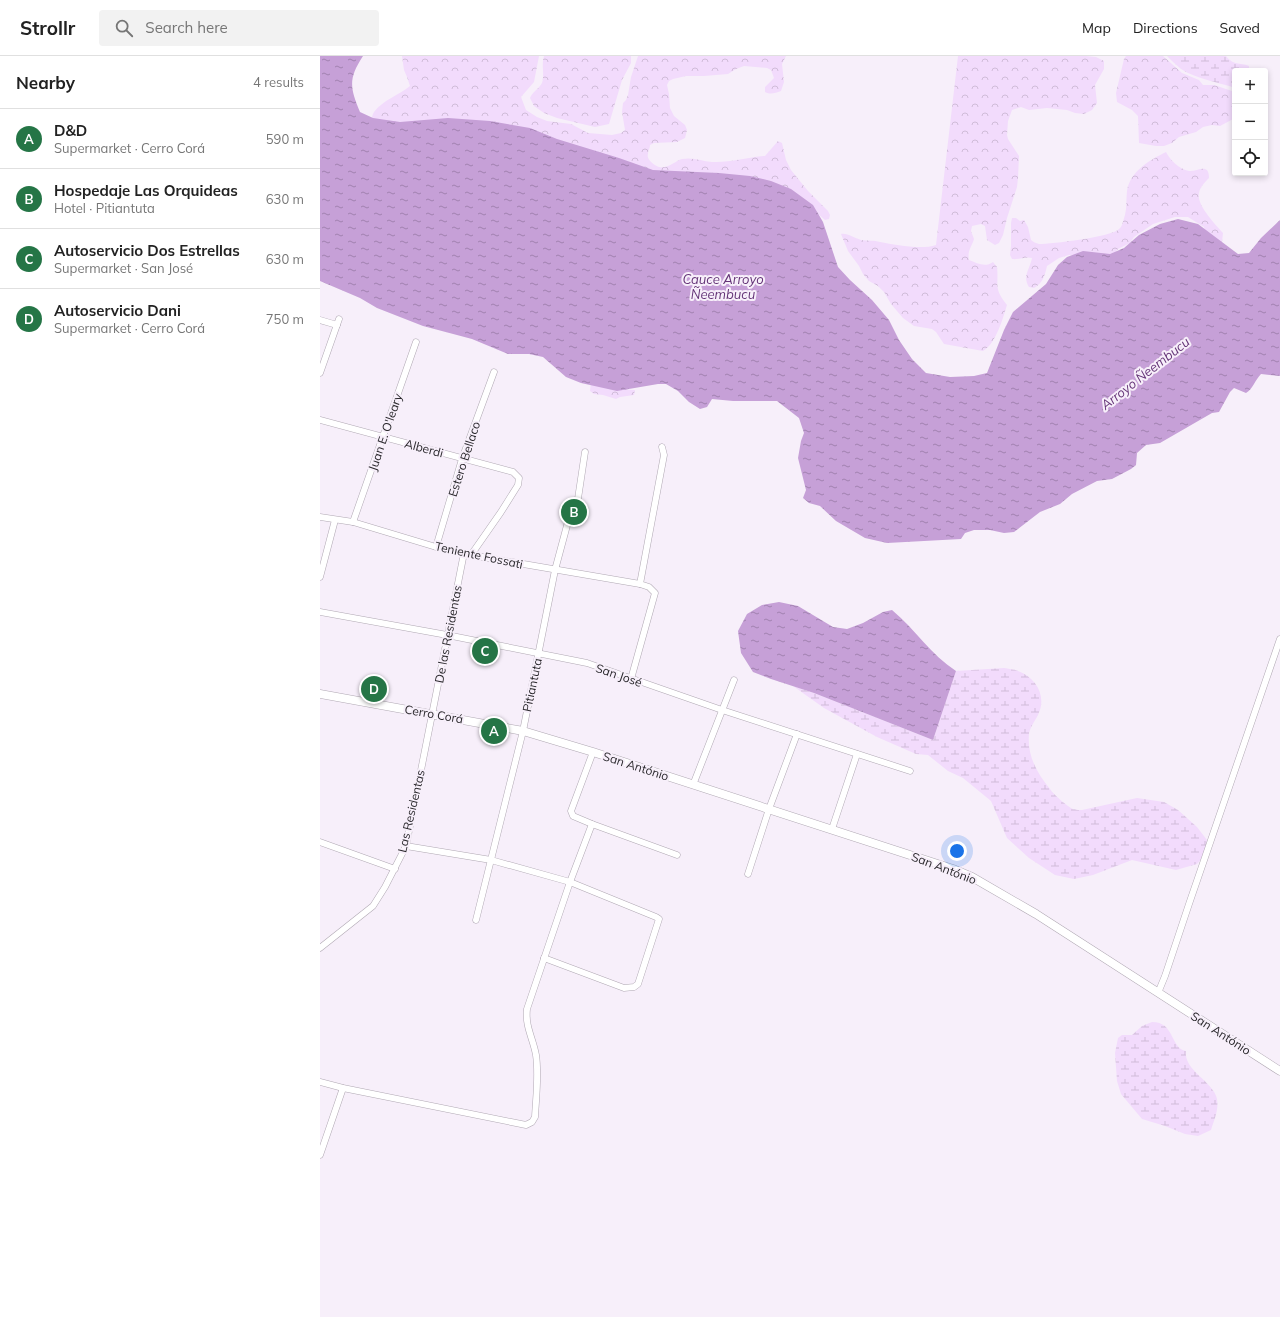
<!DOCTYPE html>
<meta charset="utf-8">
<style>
body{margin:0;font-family:Mulish,sans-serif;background:#f2f2f2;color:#222}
.controls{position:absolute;right:12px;top:12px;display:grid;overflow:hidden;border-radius:4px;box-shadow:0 2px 6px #0003}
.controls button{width:36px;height:36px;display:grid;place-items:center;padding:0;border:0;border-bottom:1px solid #e0e0e0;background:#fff;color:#222;font:20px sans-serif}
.you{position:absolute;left:637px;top:795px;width:14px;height:14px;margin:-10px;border:3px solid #fff;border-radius:50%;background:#1a73e8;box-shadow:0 0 0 6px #1a73e833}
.badge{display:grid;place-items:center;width:26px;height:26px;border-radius:50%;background:#257546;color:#fff;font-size:13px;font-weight:700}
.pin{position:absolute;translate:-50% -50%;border:2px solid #fff;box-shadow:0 1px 4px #0006}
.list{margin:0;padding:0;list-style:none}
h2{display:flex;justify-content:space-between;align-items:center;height:52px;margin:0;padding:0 16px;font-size:17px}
h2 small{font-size:13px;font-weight:400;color:#767676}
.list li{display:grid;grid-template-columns:26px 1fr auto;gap:12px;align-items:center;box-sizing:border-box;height:60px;padding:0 16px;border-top:1px solid #e0e0e0}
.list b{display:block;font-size:15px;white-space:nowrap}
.list p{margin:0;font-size:13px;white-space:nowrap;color:#767676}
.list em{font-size:13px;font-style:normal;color:#767676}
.icon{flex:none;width:22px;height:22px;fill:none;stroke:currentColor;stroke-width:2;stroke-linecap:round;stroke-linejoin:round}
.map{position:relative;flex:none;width:960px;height:1261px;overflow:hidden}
header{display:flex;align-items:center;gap:24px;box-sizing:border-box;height:56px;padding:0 20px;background:#fff;border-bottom:1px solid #e0e0e0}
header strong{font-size:19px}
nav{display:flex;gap:22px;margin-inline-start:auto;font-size:14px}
.search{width:280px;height:36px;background:#f2f2f2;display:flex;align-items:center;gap:10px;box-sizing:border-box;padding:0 14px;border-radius:4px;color:#767676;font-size:15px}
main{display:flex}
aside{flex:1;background:#fff}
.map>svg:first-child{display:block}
.forest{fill:url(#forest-crowns)}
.wetland{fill:url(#wetland-marsh)}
.water{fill:url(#water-ripples)}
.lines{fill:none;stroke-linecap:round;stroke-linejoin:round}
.minor-casing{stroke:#b0a8b3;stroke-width:7}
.tertiary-casing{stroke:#b0a8b3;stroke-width:9}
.minor{stroke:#fff;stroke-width:6}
.tertiary{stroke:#fff;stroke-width:8}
.labels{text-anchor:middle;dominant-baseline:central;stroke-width:4;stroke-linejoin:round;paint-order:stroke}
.street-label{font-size:12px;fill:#2a282c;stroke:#f7effa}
.water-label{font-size:13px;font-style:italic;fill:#643477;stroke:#f7effa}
</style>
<header>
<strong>Strollr</strong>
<div class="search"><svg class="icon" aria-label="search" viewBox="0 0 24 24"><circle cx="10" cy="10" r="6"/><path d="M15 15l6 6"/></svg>Search here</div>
<nav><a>Map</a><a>Directions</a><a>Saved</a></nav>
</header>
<main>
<aside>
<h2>Nearby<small>4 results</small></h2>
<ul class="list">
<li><span class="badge">A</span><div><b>D&amp;D</b><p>Supermarket · Cerro Corá</p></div><em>590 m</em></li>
<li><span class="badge">B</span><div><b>Hospedaje Las Orquideas</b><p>Hotel · Pitiantuta</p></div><em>630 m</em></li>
<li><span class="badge">C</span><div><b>Autoservicio Dos Estrellas</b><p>Supermarket · San José</p></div><em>630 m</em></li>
<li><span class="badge">D</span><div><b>Autoservicio Dani</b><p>Supermarket · Cerro Corá</p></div><em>750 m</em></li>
</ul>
</aside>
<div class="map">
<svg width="960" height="1261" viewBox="0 0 960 1261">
<defs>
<pattern id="forest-crowns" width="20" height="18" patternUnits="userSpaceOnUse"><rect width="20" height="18" fill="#f2dbfc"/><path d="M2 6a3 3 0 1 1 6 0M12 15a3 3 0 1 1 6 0" fill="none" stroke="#d0bcd8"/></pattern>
<pattern id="wetland-marsh" width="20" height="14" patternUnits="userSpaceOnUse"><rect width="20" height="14" fill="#f2dbfc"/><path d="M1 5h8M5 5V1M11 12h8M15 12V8" fill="none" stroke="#d0bcd8"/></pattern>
<pattern id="water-ripples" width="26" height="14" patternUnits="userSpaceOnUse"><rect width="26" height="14" fill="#c6a0d7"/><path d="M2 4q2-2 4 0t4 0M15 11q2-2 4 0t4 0" fill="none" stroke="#a182af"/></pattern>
</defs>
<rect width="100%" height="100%" fill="#f7effa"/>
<g class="forest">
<path d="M82,0H219L214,26L201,41L206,54L217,61L227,65L251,68L268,77L292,79L301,77L305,74L302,56L303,47L306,44L308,39L311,21L318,0H466L462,8L464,26L461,35C455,37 451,39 445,36V31L454,22L451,14L447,12L424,10L416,13L408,18L384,20H366L353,23L349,25L347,29L349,38L350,52L354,60L365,69L367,74L365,82L357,86L334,87L330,89C330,93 328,94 328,98C326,103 334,109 339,111C348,113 355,105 362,103C373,101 382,105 392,106C409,107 428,101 445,100L458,85L462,87L466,104L471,114L488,135L508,155L510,159L509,163L505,164L492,153L51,65C52,62 52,59 54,56C63,44 79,39 90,30L87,21L84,14Z"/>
<path d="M224,0H311V7L302,24L289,68L275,71L237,62L224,57L214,50L210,42C212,36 219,33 222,27C225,19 221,9 224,0Z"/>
<path d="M638,0H766L776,1L784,5V13L775,29L777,47L772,54L764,58L755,57L747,54L727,52L709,54L701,51L692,54L688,65L687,79L688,83L699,100L698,122L697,131L687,162L683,179L679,187L675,189L667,184L665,170L661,168L652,170L651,175L654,183C652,190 647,195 649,204C657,207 665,212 673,206L677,211C679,229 673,232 687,249C683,262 676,288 663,295L624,288L616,276L612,273L594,270L583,262L571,248L564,236L558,230L549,225L543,218L539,210L528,195L521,178C528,177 534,182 541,184C548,185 554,184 560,186C576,189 601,194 616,189Z"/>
<polygon points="806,0 843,0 862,17 879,24 883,29 894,29 915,36 915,62 900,70 892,69 883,71 876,76 859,81 852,87 844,90 836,90 819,87 818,60 812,54 797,46 796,37 804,3"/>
<path d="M846,96C850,104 859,113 869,115C877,116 889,106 889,122C885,126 880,131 879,137C876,149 896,169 903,177L902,186L887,184L884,171L868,161H855L833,168L814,181L810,187L798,193L792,200L749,199L739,202L727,210C725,219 723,227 714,232L709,231C702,220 710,213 712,202C705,200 699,204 692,203L690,199L691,190V167L692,162H696L700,165L704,164L708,171L711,184C713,186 716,187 719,188C731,188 792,181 799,173C803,170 803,164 805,159C807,151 806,143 807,135C810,115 830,104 846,96Z"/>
<polygon points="271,326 311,334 315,334 314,339 300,341 296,343 283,339 274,338 270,335"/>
</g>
<g class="wetland">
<path d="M847,0H906C914,10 919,6 929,10V15H915V32C898,26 876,23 861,13C856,9 851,4 847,0Z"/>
<path d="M684,612C688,613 694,613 698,615C717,622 727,641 718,659C715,665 710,671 709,678C707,700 717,717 730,733C733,738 748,751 753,753C756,754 760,754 762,754L817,742L844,746L858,754L877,771L887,784L886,798L877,808L856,814L812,804L773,819L754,823L735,819L709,802L687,782L671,745L643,722L628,715L608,699L596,698L557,681L504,652L473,630L494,637L613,684L636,615Z"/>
<path d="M832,966C855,966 850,992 866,995C863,1014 894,1026 897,1043C899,1054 894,1064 891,1074L878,1080L865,1078L845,1070L822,1063L801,1038L797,1025L795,997L798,982L802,979H812L822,970Z"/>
</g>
<g class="water">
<path d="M0,0H43C28,23 30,32 40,56L53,62L80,66L128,62L170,65L210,72L237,83L299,102L333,114L399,117L430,120L451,125L471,133L493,149L503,166L518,211L530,224L552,244L569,264L579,284L592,303L606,317L630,321L654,320L667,317L684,274L693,256L726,228L738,209L747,201L763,195L790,198L804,192L819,179L840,168L858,163L878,168L918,198L929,197L941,182L960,164V320L941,318C935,324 933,333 926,337L914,332L910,336L899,356L892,357L840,387L826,389L817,397L816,409L811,413L792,423L777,425L752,438L740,448L720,456L694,476L684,477L670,474H654L645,477L641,483L567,487L545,482L516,465L500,450L489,447L483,442L486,434L478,402L481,385L484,377L479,362L457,345H413L392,343L387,351L380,353L369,346L358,335L346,328H338L297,335L261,327L246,321L223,301L209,298H188L152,283L103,270L57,252L40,242L0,225Z"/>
<path d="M459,546L478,550L513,571L527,573L543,567L563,556L572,554C595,573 611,599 636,615L613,684L494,637L451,623L433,616L421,597L418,575L427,558L442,549Z"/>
</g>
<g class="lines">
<g class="minor-casing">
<g id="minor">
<polyline points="0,264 17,269"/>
<polyline points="0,317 19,263"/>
<polyline points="0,364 193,416 199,422 198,429 181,456 151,499"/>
<polyline points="0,461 33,466 116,491 151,499 320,528"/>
<polyline points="33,466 96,286"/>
<polyline points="116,491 142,403 174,316"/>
<polyline points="0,521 15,464"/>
<polyline points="0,556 127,579 267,607 402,654 590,715"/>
<polyline points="311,623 335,537 329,531 320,528 344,399 342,391"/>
<polyline points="273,696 251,755 253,760 272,768 357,799"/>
<polyline points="373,729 414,624"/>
<polyline points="512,773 537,698"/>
<polyline points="0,786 75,813"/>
<polyline points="86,790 171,804 250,826 336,861 339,863 318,928 314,931 304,932 224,902"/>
<polyline points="428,818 449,753 477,678"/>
<polyline points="156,864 203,675 235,514 249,462 256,456 265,396"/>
<polyline points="0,892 53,850 65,831 86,790 144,497"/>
<polyline points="838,937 845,920 869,848 960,583"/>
<path d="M0,1026L23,1032L206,1069L212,1066L215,1061C216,1041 219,1019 216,999C213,982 205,971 207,953L250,826L272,768"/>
<polyline points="0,1099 23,1032"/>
</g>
</g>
<g class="tertiary-casing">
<polyline id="tertiary" points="0,638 203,675 273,696 633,813 652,821 716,858 960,1015"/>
</g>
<use href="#minor" class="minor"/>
<use href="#tertiary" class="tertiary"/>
</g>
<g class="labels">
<g class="street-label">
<text transform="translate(65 376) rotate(-71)">Juan E. O'leary</text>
<text transform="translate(104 392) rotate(15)">Alberdi</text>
<text transform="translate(144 403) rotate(-72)">Estero Bellaco</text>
<text transform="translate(159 499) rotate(12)">Teniente Fossati</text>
<text transform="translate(128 578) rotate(-79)">De las Residentas</text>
<text transform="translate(299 619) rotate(19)">San José</text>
<text transform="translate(212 629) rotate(-78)">Pitiantuta</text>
<text transform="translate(114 658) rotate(10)">Cerro Corá</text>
<text transform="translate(316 710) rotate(18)">San António</text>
<text transform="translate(91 755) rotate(-77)">Las Residentas</text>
<text transform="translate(624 812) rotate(21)">San António</text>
<text transform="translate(901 977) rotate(33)">San António</text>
</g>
<g class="water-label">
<text x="403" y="223">Cauce Arroyo<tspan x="403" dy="15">Ñeembucu</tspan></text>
<text transform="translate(825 317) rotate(-38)">Arroyo Ñeembucu</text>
</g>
</g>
</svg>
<div class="controls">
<button>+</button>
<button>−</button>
<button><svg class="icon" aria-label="locate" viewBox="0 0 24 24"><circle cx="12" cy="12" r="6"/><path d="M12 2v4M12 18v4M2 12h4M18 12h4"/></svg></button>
</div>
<div class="you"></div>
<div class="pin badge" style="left:174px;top:675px">A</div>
<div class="pin badge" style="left:254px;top:456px">B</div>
<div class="pin badge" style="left:165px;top:595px">C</div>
<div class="pin badge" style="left:54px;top:633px">D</div>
</div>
</main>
